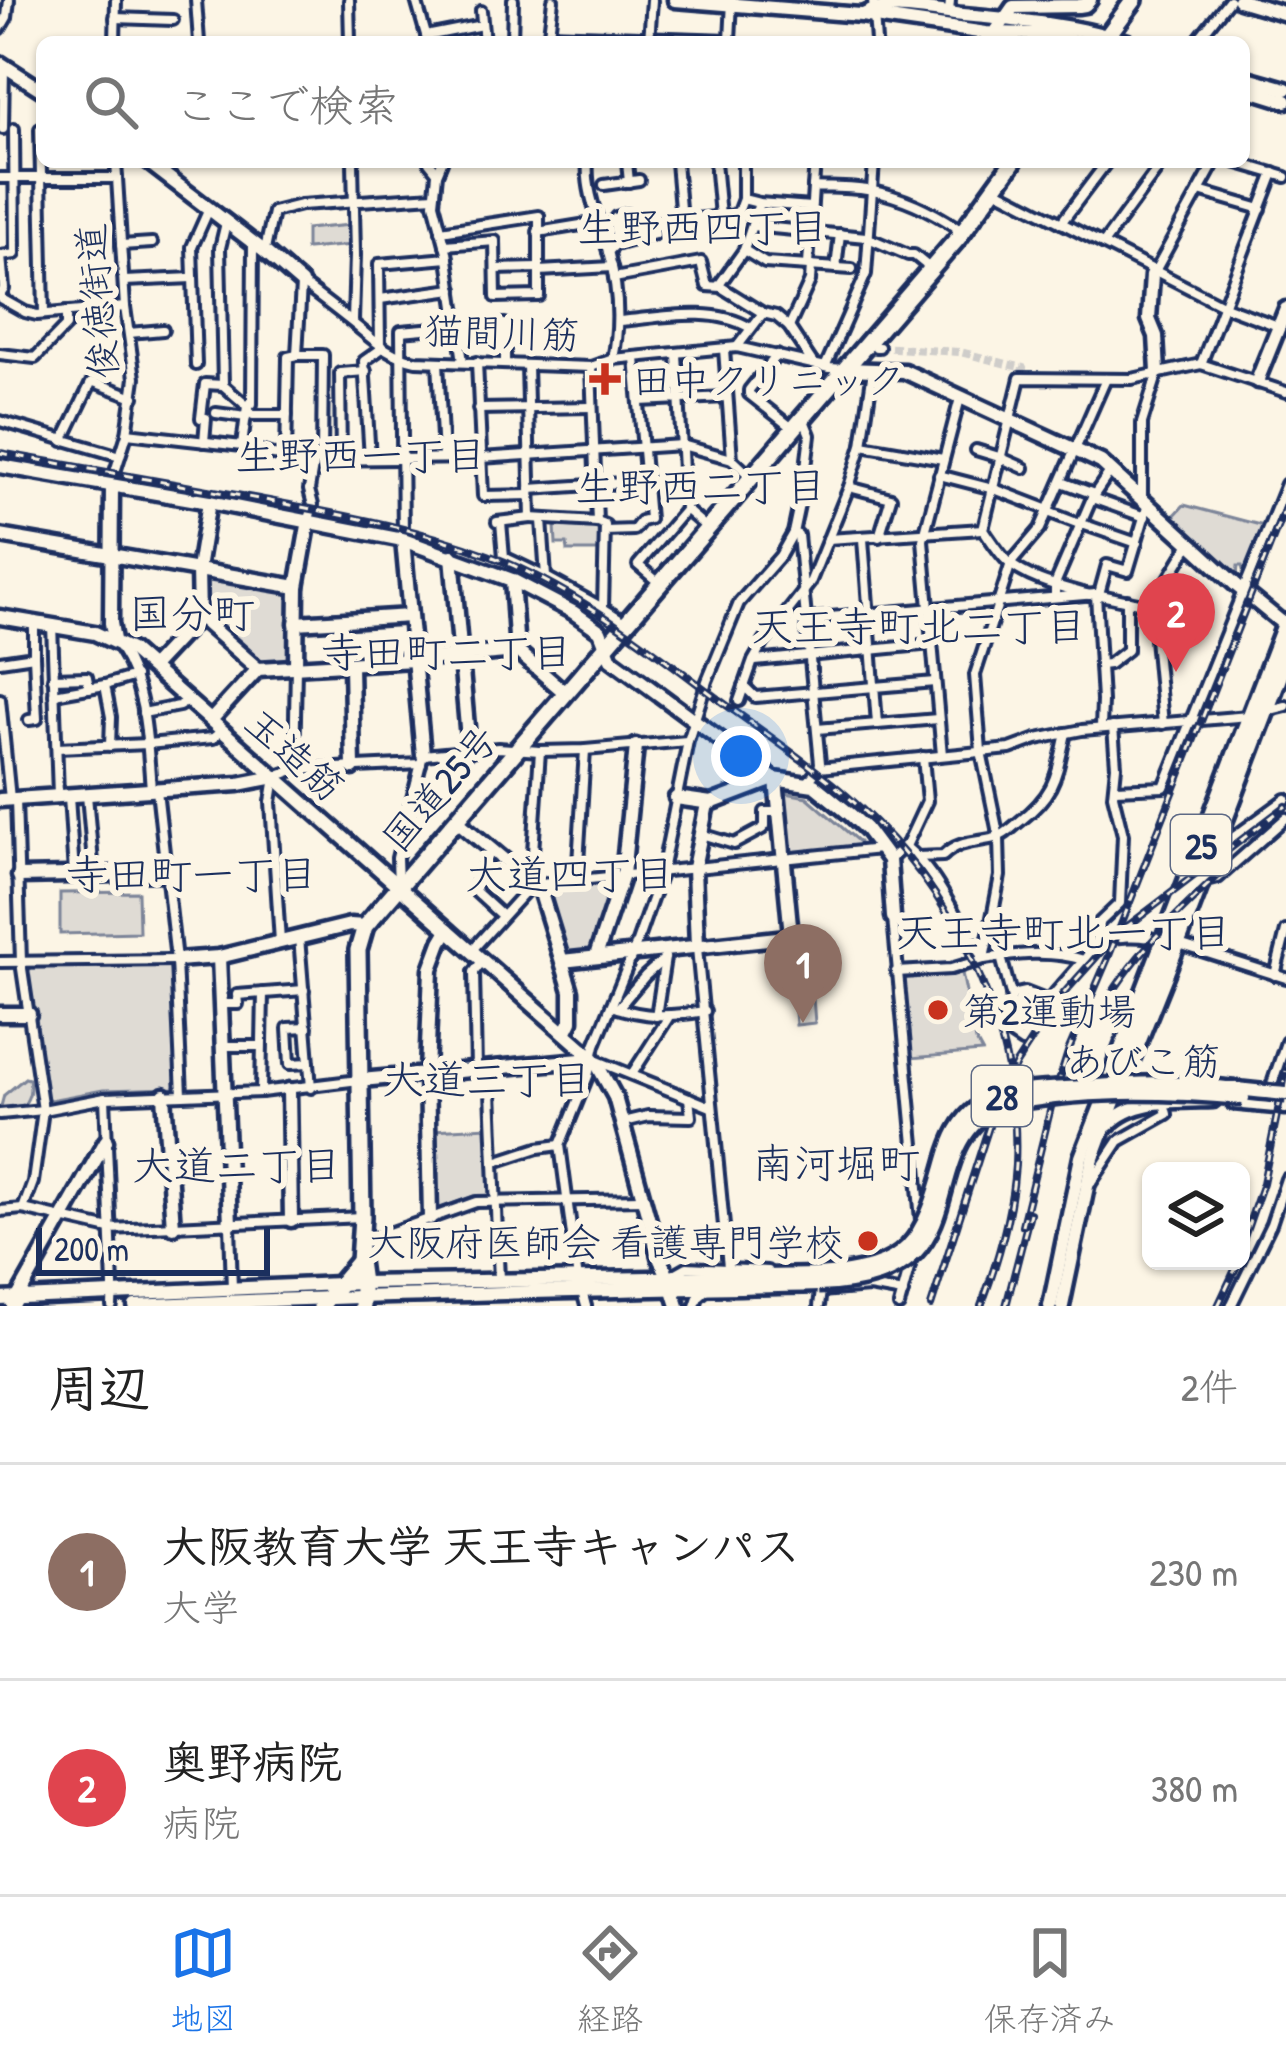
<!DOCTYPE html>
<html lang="ja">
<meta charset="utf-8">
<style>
body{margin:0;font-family:"Patrick Hand","Klee One",sans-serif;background:#f6f6f6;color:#222}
.controls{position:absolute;right:36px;bottom:36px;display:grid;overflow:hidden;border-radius:18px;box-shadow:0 3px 9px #0004}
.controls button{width:108px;height:108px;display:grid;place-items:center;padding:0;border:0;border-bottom:3px solid #e0e0e0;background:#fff;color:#222;font:60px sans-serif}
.scale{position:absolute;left:36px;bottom:30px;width:234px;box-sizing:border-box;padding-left:12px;border:6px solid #1b2f5e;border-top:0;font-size:33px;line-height:42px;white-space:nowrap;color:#1b2f5e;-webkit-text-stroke:9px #fcf5e5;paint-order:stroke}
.you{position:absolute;left:741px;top:756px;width:42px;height:42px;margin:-30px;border:9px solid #fff;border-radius:50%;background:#1a73e8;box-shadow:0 0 0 18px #1a73e833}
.badge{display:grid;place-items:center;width:78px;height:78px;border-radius:50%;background:#1a73e8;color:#fff;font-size:39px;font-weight:700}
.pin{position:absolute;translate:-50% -99px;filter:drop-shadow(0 3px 6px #0008)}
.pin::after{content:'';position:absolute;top:63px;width:42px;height:36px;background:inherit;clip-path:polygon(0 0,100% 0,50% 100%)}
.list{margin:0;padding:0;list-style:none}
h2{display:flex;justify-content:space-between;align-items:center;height:156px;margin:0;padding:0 48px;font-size:51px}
h2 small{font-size:39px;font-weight:400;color:#767676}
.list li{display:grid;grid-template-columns:78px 1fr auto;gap:36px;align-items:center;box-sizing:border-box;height:216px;padding:0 48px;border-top:3px solid #e0e0e0}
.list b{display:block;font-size:45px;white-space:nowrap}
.list p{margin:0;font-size:39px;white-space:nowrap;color:#767676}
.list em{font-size:39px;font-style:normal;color:#767676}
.icon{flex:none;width:66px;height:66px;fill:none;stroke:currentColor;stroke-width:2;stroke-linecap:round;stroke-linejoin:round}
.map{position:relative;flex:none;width:1286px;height:1306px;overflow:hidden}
.search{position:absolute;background:#fff;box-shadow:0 3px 9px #0004;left:36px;right:36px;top:36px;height:132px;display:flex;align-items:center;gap:30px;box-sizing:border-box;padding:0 42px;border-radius:18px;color:#767676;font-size:45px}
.sheet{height:588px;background:#fff}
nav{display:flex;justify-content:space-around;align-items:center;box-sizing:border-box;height:168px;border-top:3px solid #e0e0e0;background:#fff;font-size:33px;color:#767676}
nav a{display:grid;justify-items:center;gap:6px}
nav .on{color:#1a73e8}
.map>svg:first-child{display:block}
.green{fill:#dfdbd4;stroke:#7d8599;stroke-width:3}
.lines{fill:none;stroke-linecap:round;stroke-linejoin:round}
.street-tunnel{stroke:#cfcdca;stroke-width:8;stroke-dasharray:8 4;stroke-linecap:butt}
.street-casing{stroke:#1b2f5e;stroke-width:16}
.secondary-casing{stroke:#1b2f5e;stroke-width:21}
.primary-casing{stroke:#1b2f5e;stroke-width:21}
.highway-casing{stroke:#1b2f5e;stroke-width:24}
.street{stroke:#fcf5e5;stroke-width:8}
.secondary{stroke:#fcf5e5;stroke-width:12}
.primary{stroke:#fcf5e5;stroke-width:12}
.highway{stroke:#fcf5e5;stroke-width:15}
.rail-casing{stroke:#1b2f5e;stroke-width:8}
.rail{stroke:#fcf5e5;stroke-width:3;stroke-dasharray:9;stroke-linecap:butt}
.primary-bridge-casing{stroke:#1b2f5e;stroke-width:21;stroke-linecap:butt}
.primary-bridge{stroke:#fcf5e5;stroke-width:12}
.poi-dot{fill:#c8321e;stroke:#fcf5e5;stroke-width:4.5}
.labels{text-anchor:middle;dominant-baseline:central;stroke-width:12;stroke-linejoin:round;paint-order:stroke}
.shield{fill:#fcf5e5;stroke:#5e6a86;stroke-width:3}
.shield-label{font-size:36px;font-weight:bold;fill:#1b2f5e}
.street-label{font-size:39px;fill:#1b2f5e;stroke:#fcf5e5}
.poi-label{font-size:39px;fill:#1b2f5e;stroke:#fcf5e5;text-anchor:start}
.neighbourhood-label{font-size:42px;fill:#1b2f5e;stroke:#fcf5e5}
</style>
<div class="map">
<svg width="1286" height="1306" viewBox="0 0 1286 1306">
<rect width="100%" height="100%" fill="#fcf5e5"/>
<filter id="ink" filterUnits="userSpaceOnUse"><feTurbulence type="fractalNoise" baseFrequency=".00833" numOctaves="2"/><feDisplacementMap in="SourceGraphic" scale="24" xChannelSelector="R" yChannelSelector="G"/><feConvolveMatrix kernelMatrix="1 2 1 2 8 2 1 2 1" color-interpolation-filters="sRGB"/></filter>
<g filter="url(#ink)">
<g class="green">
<polygon points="352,225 352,245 306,249 306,229"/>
<polygon points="1184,505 1264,526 1244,574 1242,566 1238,566 1237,576 1173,517"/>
<polygon points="555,525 601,525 601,551 568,551 567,544 556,544"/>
<polygon points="206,578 289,592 292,596 291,659 287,663 259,663 203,615 202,580"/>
<polygon points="786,793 807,797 859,842 858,846 794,853 790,850 784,797"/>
<polygon points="612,881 615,885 592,950 570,954 567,952 548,891 551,887"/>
<polygon points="138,892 139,932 60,934 60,893"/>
<polygon points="168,965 172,969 177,1085 174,1088 103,1090 50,1100 46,1097 28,971 32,967"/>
<polygon points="962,973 976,1041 982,1052 911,1058 903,979"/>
<polygon points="812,985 815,1023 796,1025 793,986"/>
<path d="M25,1078L29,1079C31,1090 30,1096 24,1105L0,1110L4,1095Z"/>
<polygon points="488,1127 492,1192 489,1196 474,1196 438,1209 434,1207 433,1130"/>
</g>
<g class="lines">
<polyline class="street-tunnel" points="879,347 960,352 1023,368 1021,375"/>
<g class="street-casing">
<g id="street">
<polyline points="196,0 199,42"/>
<polyline points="349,0 350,42"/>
<polyline points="416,0 428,42"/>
<polyline points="873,0 876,42"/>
<polyline points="481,11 484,42"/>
<polyline points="949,13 950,0"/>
<polyline points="115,18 173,20"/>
<polyline points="0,29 7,17 9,0"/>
<polyline points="549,34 730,40"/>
<polyline points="426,36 482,25"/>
<polyline points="730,40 732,1"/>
<polyline points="649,41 652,0"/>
<polyline points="115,42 116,0"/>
<polyline points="512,42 513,0"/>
<polyline points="548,42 553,0"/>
<polyline points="1196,42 1229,0"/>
<polyline points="3,129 4,65"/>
<polyline points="40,129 44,314"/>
<polyline points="429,162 437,172"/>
<polyline points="442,162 437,174 434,203 447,252 463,362"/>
<path d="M588,162C585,193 601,225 609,255C618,288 620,325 613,359"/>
<polyline points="627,162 629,182"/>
<polyline points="676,162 681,220"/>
<polyline points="715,162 720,216"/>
<polyline points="1235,162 1286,177"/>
<polyline points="0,178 117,178"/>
<polyline points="604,185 639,180"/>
<polyline points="813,187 815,162"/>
<polyline points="995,189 1224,306 1278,326"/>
<polyline points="1199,191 1261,209"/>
<polyline points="759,203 811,207"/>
<polyline points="226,223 220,248 223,385 247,406"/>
<polyline points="1061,223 1107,162"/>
<polyline points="752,226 866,237 908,255 914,255 931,269"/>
<polyline points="441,231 539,216 539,271 612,267"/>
<polyline points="538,232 599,222"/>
<polyline points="618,244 613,221 616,217 627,214"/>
<polyline points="1103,244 1163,162"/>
<polyline points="121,245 152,243"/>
<polyline points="445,245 495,241 496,297 539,296 539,271"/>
<polyline points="265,250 273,212 301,205 434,196"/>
<polyline points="744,250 765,263 852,269"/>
<polyline points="608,252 615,245 655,234 654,223 737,215 743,199"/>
<path d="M808,265L813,187C832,188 854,187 873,191C902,197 932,211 956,227L957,236"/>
<polyline points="836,268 840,234"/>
<polyline points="496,269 539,268"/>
<polyline points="1155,271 1215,162"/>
<polyline points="614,278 701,262 707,286 721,287 763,313 776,316 789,327 812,362"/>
<polyline points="124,281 193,278"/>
<path d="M301,283C317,295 333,307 349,320C372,338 386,355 416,361L591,367L613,359L737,347L830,368L845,369"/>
<polyline points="301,285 297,355 323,355 322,459"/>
<polyline points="719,285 744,250 759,203 743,199 743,162"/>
<polyline points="0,295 4,289 1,256 15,254 14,129"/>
<polyline points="0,298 25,312 37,315 125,307"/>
<polyline points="380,299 453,289"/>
<polyline points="353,321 355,255 353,162"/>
<path d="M618,321C658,318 714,305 750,328"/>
<polyline points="789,327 810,281 811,266"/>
<polyline points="459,331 505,324 505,364"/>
<polyline points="129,333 163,330"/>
<polyline points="380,346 379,264 448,258"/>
<polyline points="737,347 763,313"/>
<polyline points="876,347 879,347"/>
<polyline points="724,349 732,459"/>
<polyline points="0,354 35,358 66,326 66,312"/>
<polyline points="677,354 685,509 706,527"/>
<polyline points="777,355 749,390 749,394 792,428"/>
<polyline points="438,362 443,456"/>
<polyline points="477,362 483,496 530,495"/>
<polyline points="1201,364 1274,173"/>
<polyline points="196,365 192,247 209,209"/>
<polyline points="527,365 531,518 597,522"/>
<polyline points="591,367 597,522 605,525 603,608 625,622"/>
<polyline points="825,367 866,274 874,162"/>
<polyline points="639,401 727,397"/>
<polyline points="478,409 591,407"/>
<polyline points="248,410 253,415 287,415"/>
<polyline points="216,413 246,417"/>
<polyline points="0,421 120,456"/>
<polyline points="127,433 242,446 273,455 314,460 480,458 682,445 732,459 750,476"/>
<polyline points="63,441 91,383 94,382 134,397"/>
<polyline points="204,442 206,418 201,418 205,384 223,385"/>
<polyline points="862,445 943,459"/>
<polyline points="242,446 247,406 252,404 253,243"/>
<polyline points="976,450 999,457 1024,468"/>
<polyline points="286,457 288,357 297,355"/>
<polyline points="341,459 340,373 366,371"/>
<polyline points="370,459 364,361 381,349"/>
<polyline points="115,472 127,434 135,378 125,307 116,162"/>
<polyline points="939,475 997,490 1049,510"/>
<polyline points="1062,482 1094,494"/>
<polyline points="849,487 891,498 879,537"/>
<polyline points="530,489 683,479"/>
<polyline points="1142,496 1142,423 1158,372"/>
<polyline points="1092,498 1145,517"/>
<polyline points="1048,512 1082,525"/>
<polyline points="309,520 313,505 309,490 314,460"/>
<polyline points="542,520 546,577 601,607"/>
<polyline points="497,522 531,518"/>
<polyline points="501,522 504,557 546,577"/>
<polyline points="1082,524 1137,543"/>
<polyline points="605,531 634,530 641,521 649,519 635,358"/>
<polyline points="793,533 798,535 820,763 819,768 807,783"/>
<polyline points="403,539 401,331 458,326"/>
<polyline points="828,539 983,529"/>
<polyline points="863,539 877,724"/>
<polyline points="658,582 638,565 685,510"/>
<polyline points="1096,594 1102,701 1101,728"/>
<polyline points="1099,594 1107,565 1128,571 1148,504"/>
<path d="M1089,595C1062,587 1028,580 1007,561C998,552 990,539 983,529L1020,378L1132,379L1201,364L1286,392"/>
<polyline points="1055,597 1055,584 1092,498 1111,470"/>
<polyline points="807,619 1096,594 1152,606"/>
<polyline points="52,624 58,795"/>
<path d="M119,647C147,689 147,741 151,789"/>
<polyline points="0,661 34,656 34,622"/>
<polyline points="755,661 932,644"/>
<polyline points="1100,665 1109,664 1127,650 1127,600"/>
<polyline points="53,678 87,677 89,688"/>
<polyline points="105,685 135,676"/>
<polyline points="744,686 755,697 935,682"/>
<polyline points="54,694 105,685 111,717 110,746"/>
<polyline points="0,699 10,799"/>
<polyline points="739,701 753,661 764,642 810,583 849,487 862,445 873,370"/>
<polyline points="1266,711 1286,706"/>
<polyline points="143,713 179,706 187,701"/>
<polyline points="29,720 37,719 34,656"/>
<polyline points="1163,724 1152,606 1191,542"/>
<polyline points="817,729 938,719"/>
<polyline points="57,748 147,744 213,738 222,731"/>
<polyline points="942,755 923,540 960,398"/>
<polyline points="819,768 1010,749 1037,739 1082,730 1249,716"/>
<polyline points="294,770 421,764"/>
<polyline points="1115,789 1164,787 1286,484"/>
<polyline points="157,790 176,960 182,1095"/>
<polyline points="87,795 94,874"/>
<polyline points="69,796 74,874"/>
<polyline points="16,799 21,962 43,1110 33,1182 23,1209"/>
<polyline points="701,834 734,844 762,829 765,826 765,812 779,812"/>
<path d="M905,846C941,876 956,923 984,959C1018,954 1050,950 1084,960L1048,1001L1022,1042L1007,1032L1005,1018L1012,998L1001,957"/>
<polyline points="1219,848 1286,799"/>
<polyline points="490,850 475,887 476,892 502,916"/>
<path d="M917,857L943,856C959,840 976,843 995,838C1004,836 1012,828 1019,822C1056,793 1056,777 1066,733"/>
<polyline points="889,860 907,844 927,801 923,757"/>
<polyline points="577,880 585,750"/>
<polyline points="531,881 540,751"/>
<polyline points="1203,882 1218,878 1286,818"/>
<polyline points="398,884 397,858 423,755 498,748 540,751 585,750 687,741"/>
<polyline points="893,918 921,1220"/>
<polyline points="299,937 311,1088"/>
<polyline points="280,942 271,802 275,777 294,770 296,666"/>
<polyline points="1179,944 1286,978"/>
<path d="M1096,945C1112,934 1144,935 1162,941"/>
<polyline points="697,948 728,1267"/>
<polyline points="472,950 531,885 880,849"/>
<polyline points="1084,960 1095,945 1099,923 1120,903 1123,835 1113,795 1116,766 1113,727"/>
<polyline points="0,962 175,960"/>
<polyline points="896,972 951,969 984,959 1000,876 999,838 981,751 975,675 1011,563 1040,529 1106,379"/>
<polyline points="1275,975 1286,931"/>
<polyline points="1011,995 1025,992 1048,1001"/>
<polyline points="221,1004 238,1004 237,995 304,990"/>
<path d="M611,1006C647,1018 668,1017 705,1011"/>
<polyline points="618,1008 645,976 665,958"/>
<polyline points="656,1016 665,958"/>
<polyline points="307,1027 288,1028 290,1064 309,1063"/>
<polyline points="221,1046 260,1046"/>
<polyline points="595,1060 711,1107"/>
<polyline points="490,1068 499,1280"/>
<polyline points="476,1069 474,972 483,960"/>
<polyline points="632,1074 668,1018"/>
<polyline points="1270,1090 1286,1042"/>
<polyline points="261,1092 263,993"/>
<polyline points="105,1098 113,1286 112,1306"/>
<polyline points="0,1114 43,1110 105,1098 261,1092 359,1080"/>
<polyline points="623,1122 648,1116 691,1117 689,1098"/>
<polyline points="495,1162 538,1148 560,1145"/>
<polyline points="1091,1183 1119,1141 1167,1114 1164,1103"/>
<polyline points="0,1211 23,1209 110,1229 362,1217"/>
<polyline points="230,1224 232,1289"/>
<polyline points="364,1242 476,1202 642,1199"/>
<polyline points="671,1276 687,1267 767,1271"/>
<polyline points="586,1306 577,1273 560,1145 588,1076 595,1045 633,953 662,871 688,741 707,681 739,603 780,556 793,533 805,476 810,435 804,420"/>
<polyline points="695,1306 698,1297 707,1289"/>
<polyline points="819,1306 821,1291 869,1287 903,1293"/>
<polyline points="899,1306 912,1258"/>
<polyline points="1231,1306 1271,1224 1286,1179"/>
</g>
</g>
<g class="secondary-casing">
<g id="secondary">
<polyline points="1239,0 1286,14"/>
<polyline points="995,33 1013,7 1079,6 1085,5 1090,0"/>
<polyline points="0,63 42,90"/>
<polyline points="148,162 264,251 301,283"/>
<polyline points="1155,271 1152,275 1149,319 1156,336 1158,372"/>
<polyline points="846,369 904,371 1101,462 1236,585 1286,626"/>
<polyline points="1257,381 1286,309"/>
<polyline points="0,466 209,502 403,540 512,580 573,612 600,631 611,659 774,779 814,785 851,815 866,829 889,860 893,917"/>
<polyline points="112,487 111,623 114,640"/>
<polyline points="0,536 297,587"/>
<polyline points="403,540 423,755"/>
<polyline points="452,556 469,750"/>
<polyline points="512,580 517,651"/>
<polyline points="0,617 95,633 131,650 594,1059 615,1097 660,1260 669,1277 678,1306"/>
<polyline points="199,617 258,669"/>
<polyline points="296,623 410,616"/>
<polyline points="351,664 353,768"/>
<polyline points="296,666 297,587 309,520"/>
<polyline points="152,667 199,617 198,569 209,502"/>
<polyline points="212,719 258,669 414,660 517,651 564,692"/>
<polyline points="676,798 711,803 774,779"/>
<polyline points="0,800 239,784 275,777"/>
<polyline points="456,820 540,890 571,991 571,1021 565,1033"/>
<polyline points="19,876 167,873"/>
<polyline points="697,946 694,868 707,804"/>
<polyline points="596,956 623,875 636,746"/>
<polyline points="219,957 230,1224"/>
<polyline points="176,960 219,957 350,925 365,926"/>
<polyline points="562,961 787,937 791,935 776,780"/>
<polyline points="0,1014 29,1014"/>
<polyline points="361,1080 592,1059"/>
<polyline points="289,1090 291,1220"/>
<polyline points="164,1095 173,1227"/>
<polyline points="1233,1102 1286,1107"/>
<path d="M1108,1125C1133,1098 1178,1101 1213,1100"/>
<polyline points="430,1218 427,1073 431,969 441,942 448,930"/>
<polyline points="13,1306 106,1141"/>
<polyline points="1050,1306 1081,1157 1108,1088"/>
<polyline points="1062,1306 1093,1158 1119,1088"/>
</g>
</g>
<g class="primary-casing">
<g id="primary">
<polyline points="675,0 861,15 986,33 1049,34 1080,42"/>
<path d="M863,15C891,0 933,12 963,15C1019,20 1074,25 1128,42"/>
<polyline points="1244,77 1286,89"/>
<polyline points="1244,88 1286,101"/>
<polyline points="0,1299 362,1283 818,1275"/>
<path d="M135,1306C363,1295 591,1291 818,1285"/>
</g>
</g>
<g class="highway-casing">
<g id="highway">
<polyline points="1103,42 1134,0"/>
<polyline points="1122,1081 1177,944 1286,658"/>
<polyline points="1107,1089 1286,623"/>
<polyline points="321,1306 359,1261"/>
<polyline points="362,1306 362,1283 359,1261 362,1217 358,950 365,926 958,238 1013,162"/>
</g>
</g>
<use href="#street" class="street"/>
<use href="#secondary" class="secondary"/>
<use href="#primary" class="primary"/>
<use href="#highway" class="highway"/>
<g class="rail-casing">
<g id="rail">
<path d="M0,453C86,468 173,484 259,499C337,514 414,527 488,555C573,587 646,645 718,699C771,738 828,775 875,822C964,910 1021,1038 1015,1165C1012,1213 998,1261 981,1306"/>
<path d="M1100,1014C1129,958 1179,912 1225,869"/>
<polyline points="1022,1225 1051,1107 1069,1049 1108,958 1286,505"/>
<polyline points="1241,1246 1263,1183 1286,1071"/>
<polyline points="931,1306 991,1120 1016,1064 1057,1001 1116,935 1286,806"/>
<polyline points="1006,1306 1030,1213"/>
<polyline points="1218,1306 1239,1261"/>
</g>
</g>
<use href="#rail" class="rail"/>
<g class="primary-bridge-casing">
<g id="primary-bridge">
<path d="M818,1275C909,1270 922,1243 945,1160C951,1139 959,1120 977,1107C1002,1089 1037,1090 1066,1088C1106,1085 1146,1082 1185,1084C1219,1087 1253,1091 1286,1094"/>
<path d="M818,1285C990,1279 908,1152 999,1106C1079,1089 1163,1091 1243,1098"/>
</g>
</g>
<use href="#primary-bridge" class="primary-bridge"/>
</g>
</g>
<g class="poi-dot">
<path d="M599 361h12v12h12v12h-12v12h-12v-12h-12v-12h12z"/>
<circle cx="938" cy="1010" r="12"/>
<circle cx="868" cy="1241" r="12"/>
</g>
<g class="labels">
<g class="shield">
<rect x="1171" y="815" width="60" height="60" rx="9"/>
<rect x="972" y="1066" width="60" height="60" rx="9"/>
</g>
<g class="shield-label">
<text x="1201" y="845">25</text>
<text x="1002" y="1096">28</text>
</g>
<g class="street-label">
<text transform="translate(96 301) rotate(-95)">俊徳街道</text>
<text transform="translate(502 332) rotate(2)">猫間川筋</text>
<text transform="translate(295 754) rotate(42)">玉造筋</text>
<text transform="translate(439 788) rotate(-49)">国道25号</text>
<text x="1143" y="1060">あびこ筋</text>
</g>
<g class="poi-label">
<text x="632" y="379">田中クリニック</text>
<text x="962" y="1010">第2運動場</text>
<text x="844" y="1241" text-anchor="end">大阪府医師会 看護専門学校</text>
</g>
<g class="neighbourhood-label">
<text x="703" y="226">生野西四丁目</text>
<text x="361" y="454">生野西一丁目</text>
<text x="701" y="485">生野西二丁目</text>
<text x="192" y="612">国分町</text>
<text x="919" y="625">天王寺町北二丁目</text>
<text x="447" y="651">寺田町二丁目</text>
<text x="192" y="873">寺田町一丁目</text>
<text x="570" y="873">大道四丁目</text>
<text x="1064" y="931">天王寺町北一丁目</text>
<text x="487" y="1078">大道三丁目</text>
<text x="836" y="1162">南河堀町</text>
<text x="237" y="1164">大道二丁目</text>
</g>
</g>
</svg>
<div class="controls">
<button><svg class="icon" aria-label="layers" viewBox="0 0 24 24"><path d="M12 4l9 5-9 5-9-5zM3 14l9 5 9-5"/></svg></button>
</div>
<div class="scale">200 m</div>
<div class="you"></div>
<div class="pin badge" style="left:803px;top:1023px;background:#8d6e63">1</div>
<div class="pin badge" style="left:1176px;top:672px;background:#e0444e">2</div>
<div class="search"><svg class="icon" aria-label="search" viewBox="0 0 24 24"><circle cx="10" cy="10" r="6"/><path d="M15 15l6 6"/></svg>ここで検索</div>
</div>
<section class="sheet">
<h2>周辺<small>2件</small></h2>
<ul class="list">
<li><span class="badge" style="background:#8d6e63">1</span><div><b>大阪教育大学 天王寺キャンパス</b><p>大学</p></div><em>230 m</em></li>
<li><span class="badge" style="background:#e0444e">2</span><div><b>奥野病院</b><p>病院</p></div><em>380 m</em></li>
</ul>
</section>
<nav>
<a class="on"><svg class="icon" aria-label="map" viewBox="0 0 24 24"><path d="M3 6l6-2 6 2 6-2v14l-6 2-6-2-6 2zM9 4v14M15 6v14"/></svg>地図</a>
<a><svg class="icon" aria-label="directions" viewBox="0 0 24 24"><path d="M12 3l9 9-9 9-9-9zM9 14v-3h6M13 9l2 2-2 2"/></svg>経路</a>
<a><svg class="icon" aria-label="saved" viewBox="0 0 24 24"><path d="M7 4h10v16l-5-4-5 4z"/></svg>保存済み</a>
</nav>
